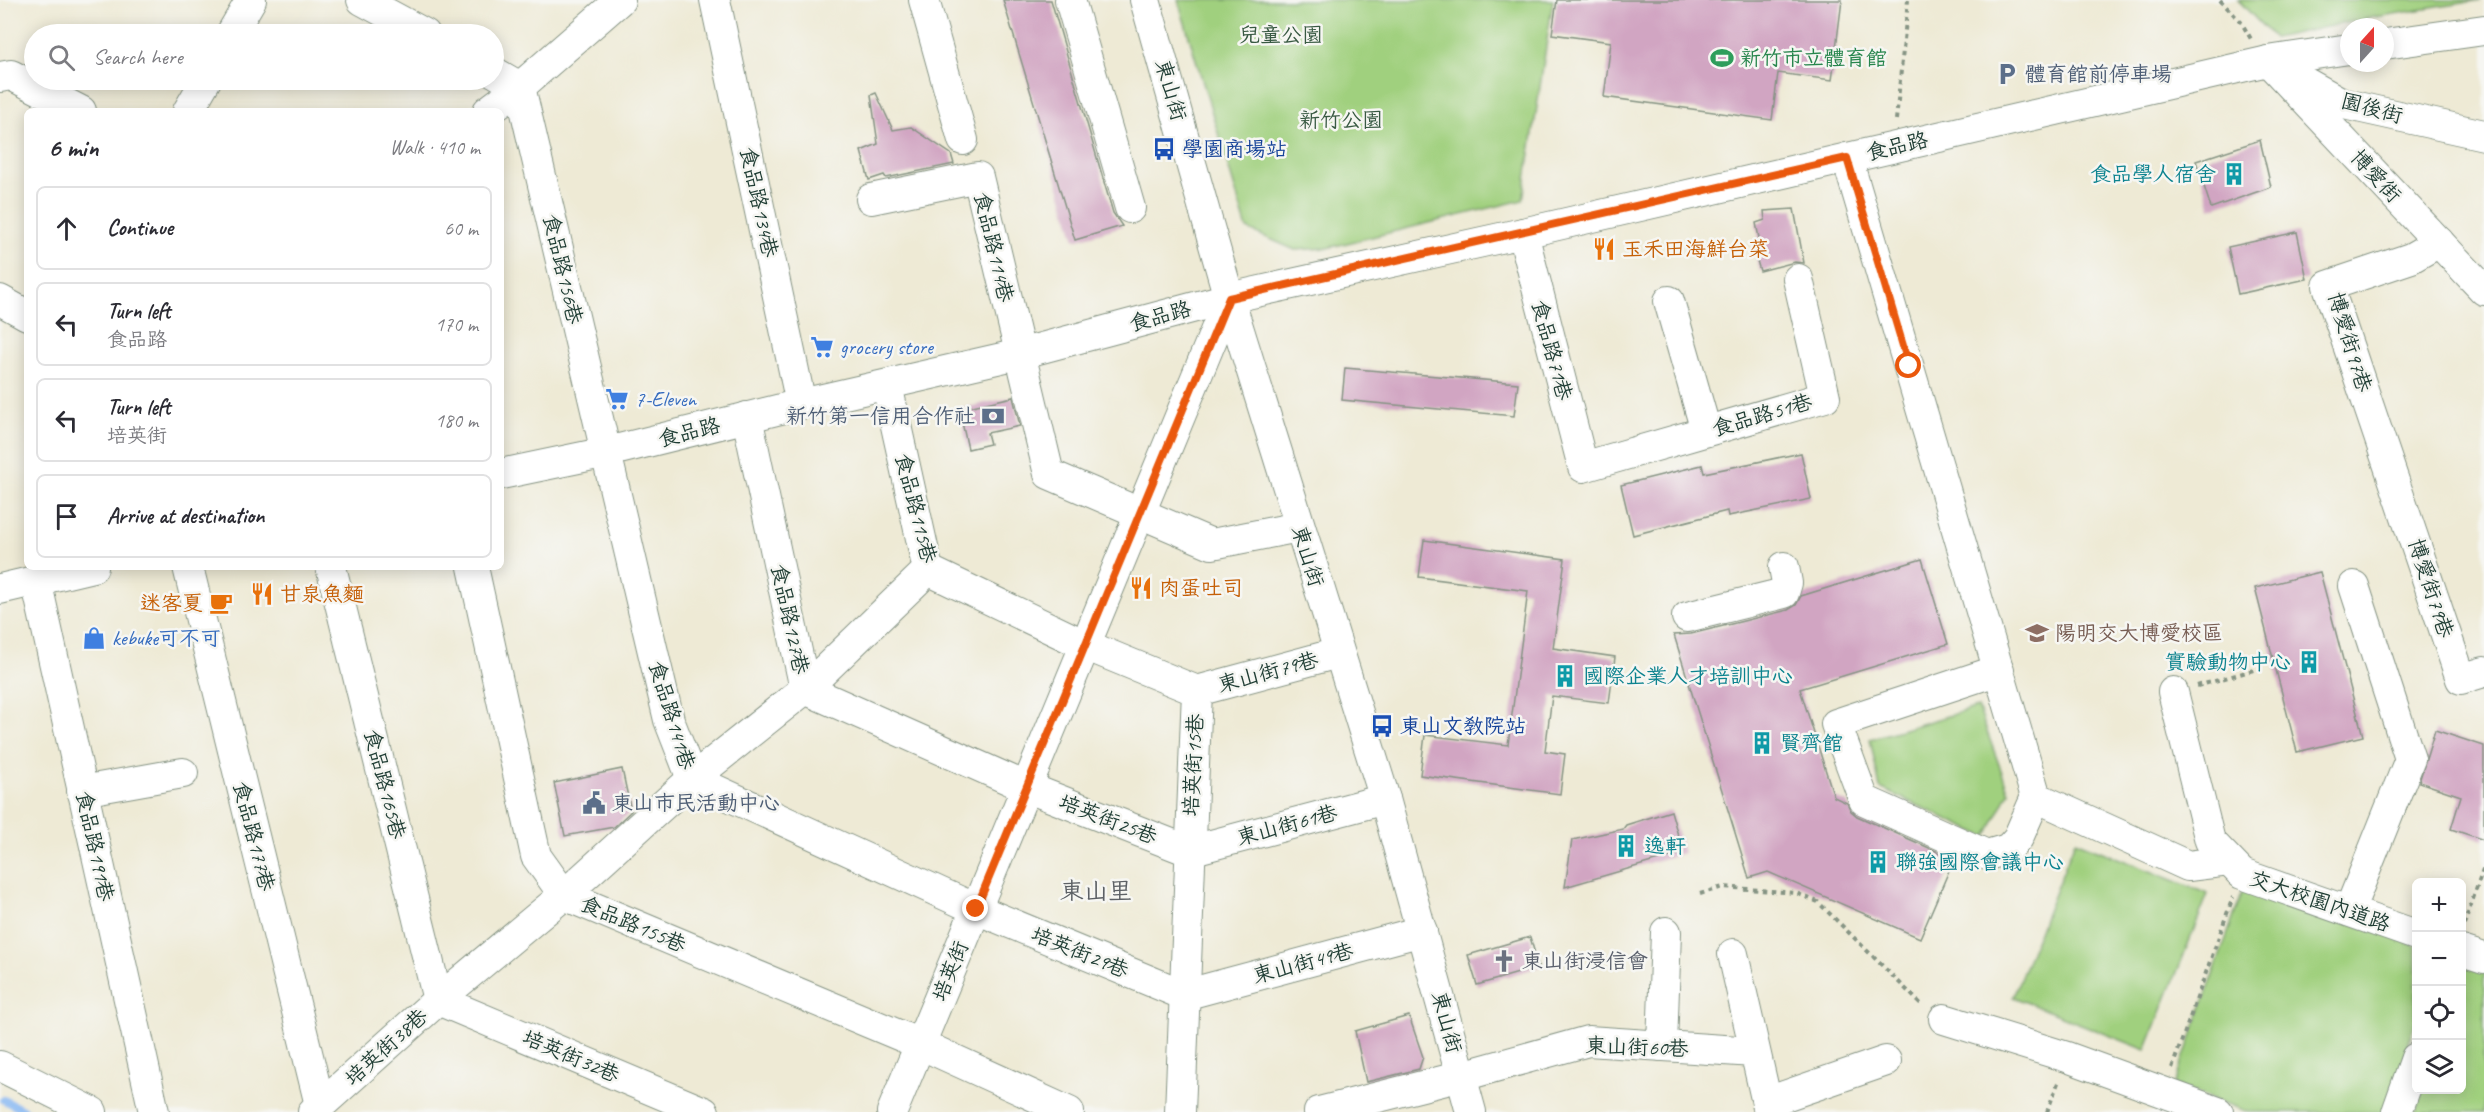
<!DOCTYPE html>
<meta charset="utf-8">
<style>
body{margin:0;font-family:Caveat,"LXGW WenKai TC",sans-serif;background:#f7f7f7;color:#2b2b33}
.controls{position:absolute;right:18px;bottom:18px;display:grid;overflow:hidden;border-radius:9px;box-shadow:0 3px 15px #0003}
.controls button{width:54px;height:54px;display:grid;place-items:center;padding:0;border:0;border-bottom:2px solid #e1e1e2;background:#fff;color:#2b2b33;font:30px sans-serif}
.compass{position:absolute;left:2340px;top:18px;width:54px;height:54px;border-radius:50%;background:#fff;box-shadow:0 3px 15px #0003;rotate:21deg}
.stop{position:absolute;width:18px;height:18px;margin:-14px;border:4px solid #ea580c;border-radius:50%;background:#fff}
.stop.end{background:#ea580c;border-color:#fff;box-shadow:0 2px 6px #0008}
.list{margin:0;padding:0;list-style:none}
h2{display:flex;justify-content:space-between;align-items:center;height:78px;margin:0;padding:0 24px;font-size:26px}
h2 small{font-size:20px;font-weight:400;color:#7c7c81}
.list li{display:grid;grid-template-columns:39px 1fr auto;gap:18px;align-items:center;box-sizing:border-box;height:84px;margin:0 12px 12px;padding:0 12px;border:2px solid #e1e1e2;border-radius:9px}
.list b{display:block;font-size:22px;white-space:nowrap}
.list p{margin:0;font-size:20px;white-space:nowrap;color:#7c7c81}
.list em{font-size:20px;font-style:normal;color:#7c7c81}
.icon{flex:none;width:33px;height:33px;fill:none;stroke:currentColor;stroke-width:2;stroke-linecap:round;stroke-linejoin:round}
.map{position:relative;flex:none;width:2484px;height:1112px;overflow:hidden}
.search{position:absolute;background:#fff;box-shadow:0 3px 15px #0003;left:24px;top:24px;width:480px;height:66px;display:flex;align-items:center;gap:15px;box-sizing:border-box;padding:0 21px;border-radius:33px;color:#7c7c81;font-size:22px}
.panel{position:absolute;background:#fff;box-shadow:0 3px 15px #0003;left:24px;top:108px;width:480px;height:462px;border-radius:9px}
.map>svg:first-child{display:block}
.green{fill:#a0d07e;stroke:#608659;stroke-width:1.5}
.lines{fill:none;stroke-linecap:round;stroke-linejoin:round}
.stream{stroke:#87b8f3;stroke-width:8}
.building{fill:#d1a5c2}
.minor-casing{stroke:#869484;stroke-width:32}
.path{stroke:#869484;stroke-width:4;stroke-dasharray:4.5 4.5;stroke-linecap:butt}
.minor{stroke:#fff;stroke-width:30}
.route{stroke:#ea580c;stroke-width:8}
.labels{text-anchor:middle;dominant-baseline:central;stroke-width:5;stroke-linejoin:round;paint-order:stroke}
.park-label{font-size:21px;fill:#395a43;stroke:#f6f6f2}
.leisure-label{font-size:21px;fill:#27864d;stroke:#f6f6f2;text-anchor:start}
.service-label{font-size:21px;fill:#4e5e75;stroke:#f6f6f2;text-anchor:start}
.street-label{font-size:21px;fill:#1f3d34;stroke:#f6f6f2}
.transit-label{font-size:21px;fill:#164399;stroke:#f6f6f2;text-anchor:start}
.culture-label{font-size:21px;fill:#0d838f;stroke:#f6f6f2;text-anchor:start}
.food-label{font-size:21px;fill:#c56008;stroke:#f6f6f2;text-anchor:start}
.shop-label{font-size:21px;fill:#366cbe;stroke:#f6f6f2;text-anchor:start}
.education-label{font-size:21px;fill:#785e54;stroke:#f6f6f2;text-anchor:start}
.worship-label{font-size:21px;fill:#5b616d;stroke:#f6f6f2;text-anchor:start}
.quarter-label{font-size:24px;fill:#5d6166;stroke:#f6f6f2}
</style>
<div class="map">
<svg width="2484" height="1112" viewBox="0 0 2484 1112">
<rect width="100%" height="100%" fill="#f6f6f2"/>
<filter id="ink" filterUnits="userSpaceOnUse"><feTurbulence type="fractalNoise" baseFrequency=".0167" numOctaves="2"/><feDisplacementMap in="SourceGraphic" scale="12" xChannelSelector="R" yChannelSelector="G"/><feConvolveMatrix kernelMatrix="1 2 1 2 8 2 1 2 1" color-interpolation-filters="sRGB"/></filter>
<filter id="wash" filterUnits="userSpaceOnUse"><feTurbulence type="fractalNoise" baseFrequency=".008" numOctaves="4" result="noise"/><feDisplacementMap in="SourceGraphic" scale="24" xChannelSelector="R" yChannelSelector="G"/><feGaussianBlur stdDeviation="1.35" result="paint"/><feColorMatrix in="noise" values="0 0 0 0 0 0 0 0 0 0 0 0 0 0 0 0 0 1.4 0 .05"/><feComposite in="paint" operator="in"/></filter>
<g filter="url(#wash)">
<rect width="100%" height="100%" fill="#eeead5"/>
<g class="green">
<polygon points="1178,0 1553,0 1523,200 1327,248 1295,250 1247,229"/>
<polygon points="2238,0 2481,0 2375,17 2274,38"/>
<polygon points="1978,707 2009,792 1986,837 1880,788 1870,739"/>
<polygon points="2075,841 2208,894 2146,1050 2013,997"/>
<polygon points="2245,885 2416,946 2416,1020 2384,1112 2249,1112 2174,1085"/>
<polygon points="2466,961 2484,967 2484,1112 2415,1112 2423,1090 2462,1090 2462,974"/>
</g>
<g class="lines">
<polyline class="stream" points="4,1100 26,1112"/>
</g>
<g id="blocks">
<g class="building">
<polygon points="1003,0 1051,0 1113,213 1122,226 1075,240"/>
<polygon points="1557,0 1842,0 1832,80 1778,73 1772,120 1604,97 1611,42 1552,34"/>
<polygon points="876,93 893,130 911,127 951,154 954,164 886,178 884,175 869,180 861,151 878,144 871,95"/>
<polygon points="2260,140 2271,187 2211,208 2196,161"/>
<polygon points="1794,209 1804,263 1795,262 1760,271 1756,257 1760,243 1756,223 1765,220 1764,211"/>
<polygon points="2297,232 2307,279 2238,294 2228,247"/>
<polygon points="1345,368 1518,383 1514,416 1342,400"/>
<polygon points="1013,397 1020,426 987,433 990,444 968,449 959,409"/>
<polygon points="1801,453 1811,499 1728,516 1727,511 1633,535 1621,485 1702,465 1704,473"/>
<polygon points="1424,540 1565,559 1553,648 1615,657 1609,703 1552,696 1545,751 1565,754 1560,794 1420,775 1425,735 1508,745 1528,591 1419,577"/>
<polygon points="1922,559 1948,644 1800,689 1834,797 1847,803 1851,811 1857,816 1954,859 1920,938 1768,872 1749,878 1674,635 1691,634 1788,610 1796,605 1801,596"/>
<polygon points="2320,572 2363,736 2297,752 2255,588"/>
<polygon points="2435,730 2484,746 2484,840 2451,829 2461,796 2419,782"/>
<polygon points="622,769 631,811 614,827 565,836 554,783"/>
<polygon points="1671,811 1683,853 1565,887 1572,840 1623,829 1626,825"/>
<polygon points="1530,937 1539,967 1477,985 1468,955"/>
<polygon points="1409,1016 1423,1057 1419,1069 1366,1082 1355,1031"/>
</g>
</g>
</g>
<g filter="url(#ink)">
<use href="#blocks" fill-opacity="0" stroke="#869484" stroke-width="1.5"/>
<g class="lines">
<g class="minor-casing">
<g id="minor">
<polyline points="362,0 425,34"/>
<polyline points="715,0 801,404"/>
<polyline points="924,0 963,140"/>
<polyline points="1070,0 1130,208"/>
<polyline points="1145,0 1229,298 1385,799 1471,1112"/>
<polyline points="231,34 251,0"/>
<polyline points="2385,44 2484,30"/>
<polyline points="2268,61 2484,290"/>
<polyline points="494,72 520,87 669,720 692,779 976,909 1184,995"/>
<polyline points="2294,76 2344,104 2484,135"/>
<polyline points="0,77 11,75 81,111"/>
<polyline points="188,111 206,80"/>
<polyline points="488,111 520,87 620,0"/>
<polyline points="1847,158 2036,797 2188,866 2229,861"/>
<polyline points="871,199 978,177 1049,474 1212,544 1299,527"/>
<polyline points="1523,233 1583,467 1825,397 1798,279"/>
<polyline points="2439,242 2411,258 2328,286 2461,679 2484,672"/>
<polyline points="0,300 27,315"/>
<polyline points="1669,301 1706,431"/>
<polyline points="887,385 928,570 1085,645 1197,691 1180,1112"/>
<polyline points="747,417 805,689 1026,787 1189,851"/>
<polyline points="501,474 607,452 801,404 1019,354 1229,298 1523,233 2268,61 2349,49"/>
<polyline points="188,567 320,1105"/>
<polyline points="331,567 438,1000"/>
<polyline points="473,567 536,856 564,895 920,1044 1069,1112"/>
<polyline points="36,580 154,1112"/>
<polyline points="0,589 93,567"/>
<polyline points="1687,617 1784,593 1787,583 1784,567"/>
<polyline points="1999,670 1836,724 1864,800 1987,855 2008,849 2018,838 2036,797"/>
<polyline points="1197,691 1338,653"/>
<polyline points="2173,692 2210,841 2242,874 2416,935"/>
<polyline points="82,791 183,773"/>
<polyline points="1189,851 1385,799"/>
<polyline points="2349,911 2410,759 2354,586"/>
<polyline points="2462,951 2484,958"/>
<polyline points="1733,954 1769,1112"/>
<polyline points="1184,995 1422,931"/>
<polyline points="438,1000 704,1112"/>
<polyline points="1944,1019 2067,1057 2218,1112"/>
<polyline points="1662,1046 1666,932"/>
<polyline points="0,1066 92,1112"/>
<polyline points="1767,1102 1886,1061"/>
<polyline points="313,1112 438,1000 564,895 692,779 805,689 928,570"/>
<polyline points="892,1112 1229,298"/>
<polyline points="1319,1112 1462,1076 1588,1041 1754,1052"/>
<polyline points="2397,1112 2416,1058"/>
</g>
</g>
<g class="path">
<polyline points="2220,0 2241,22 2251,39"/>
<polyline points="1896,120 1908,0"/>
<polyline points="2197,686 2257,669"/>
<polyline points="1700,894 1723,887 1796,893 1818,902 1923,1006"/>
<polyline points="2464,925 2484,867"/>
<polyline points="2172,1068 2233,897"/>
<polyline points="2047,1112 2059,1080"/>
</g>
<use href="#minor" class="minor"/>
</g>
</g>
<g class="lines" filter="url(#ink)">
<polyline class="route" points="976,909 1229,298 1847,158 1909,366"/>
</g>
<defs>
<g id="stadium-bare" transform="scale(1.8)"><path d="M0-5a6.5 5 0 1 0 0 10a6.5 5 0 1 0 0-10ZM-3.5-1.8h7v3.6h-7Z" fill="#2e9e5b" stroke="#f6f6f2" stroke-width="2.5" paint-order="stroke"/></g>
<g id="parking-bare" transform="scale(1.8)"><path d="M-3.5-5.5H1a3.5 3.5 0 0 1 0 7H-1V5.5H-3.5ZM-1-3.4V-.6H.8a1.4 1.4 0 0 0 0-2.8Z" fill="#5c6f8a" stroke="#f6f6f2" stroke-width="2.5" paint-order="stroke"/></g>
<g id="bus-bare" transform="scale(1.8)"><path d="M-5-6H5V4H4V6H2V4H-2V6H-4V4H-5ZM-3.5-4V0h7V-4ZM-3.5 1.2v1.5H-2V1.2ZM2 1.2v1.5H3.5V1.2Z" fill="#1a4fb4" stroke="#f6f6f2" stroke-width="2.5" paint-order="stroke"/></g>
<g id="building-bare" transform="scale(1.8)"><path d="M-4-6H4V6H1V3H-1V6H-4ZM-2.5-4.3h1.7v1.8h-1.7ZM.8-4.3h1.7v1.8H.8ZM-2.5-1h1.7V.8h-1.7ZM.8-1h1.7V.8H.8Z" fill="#0f9aa8" stroke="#f6f6f2" stroke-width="2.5" paint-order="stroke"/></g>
<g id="restaurant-bare" transform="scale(1.8)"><path d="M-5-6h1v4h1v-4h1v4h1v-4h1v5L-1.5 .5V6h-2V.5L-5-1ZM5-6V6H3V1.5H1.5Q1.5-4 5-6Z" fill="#e8710a" stroke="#f6f6f2" stroke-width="2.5" paint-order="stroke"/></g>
<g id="supermarket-bare" transform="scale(1.8)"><path d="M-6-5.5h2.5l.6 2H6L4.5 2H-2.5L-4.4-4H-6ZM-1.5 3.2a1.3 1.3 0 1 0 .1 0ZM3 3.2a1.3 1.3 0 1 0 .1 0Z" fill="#3f7fe0" stroke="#f6f6f2" stroke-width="2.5" paint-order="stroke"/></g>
<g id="bank-bare" transform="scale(1.8)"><path d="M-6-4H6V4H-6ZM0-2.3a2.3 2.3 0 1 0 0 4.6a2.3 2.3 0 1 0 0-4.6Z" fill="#5c6f8a" stroke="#f6f6f2" stroke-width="2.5" paint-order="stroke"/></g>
<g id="cafe-bare" transform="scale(1.8)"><path d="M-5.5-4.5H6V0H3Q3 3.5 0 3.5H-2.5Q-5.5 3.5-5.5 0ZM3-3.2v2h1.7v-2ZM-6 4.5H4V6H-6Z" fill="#e8710a" stroke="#f6f6f2" stroke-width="2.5" paint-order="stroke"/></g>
<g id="university-bare" transform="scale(1.8)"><path d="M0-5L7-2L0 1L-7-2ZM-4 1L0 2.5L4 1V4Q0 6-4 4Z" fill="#8d6e63" stroke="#f6f6f2" stroke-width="2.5" paint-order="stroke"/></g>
<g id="shop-bare" transform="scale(1.8)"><path d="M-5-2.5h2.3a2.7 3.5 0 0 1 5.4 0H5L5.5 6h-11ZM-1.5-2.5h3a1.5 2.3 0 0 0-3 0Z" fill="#3f7fe0" stroke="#f6f6f2" stroke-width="2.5" paint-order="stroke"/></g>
<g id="civic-bare" transform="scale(1.8)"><path d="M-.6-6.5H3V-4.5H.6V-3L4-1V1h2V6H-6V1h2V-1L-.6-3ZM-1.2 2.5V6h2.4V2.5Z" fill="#5c6f8a" stroke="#f6f6f2" stroke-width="2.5" paint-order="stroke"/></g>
<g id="church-bare" transform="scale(1.8)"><path d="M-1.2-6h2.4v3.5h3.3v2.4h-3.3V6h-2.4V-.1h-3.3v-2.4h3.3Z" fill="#6b7280" stroke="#f6f6f2" stroke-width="2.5" paint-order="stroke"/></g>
</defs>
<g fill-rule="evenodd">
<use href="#stadium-bare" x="1722" y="58"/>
<use href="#parking-bare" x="2007" y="74"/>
<use href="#bus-bare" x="1164" y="149"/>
<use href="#building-bare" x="2234" y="174"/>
<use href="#restaurant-bare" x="1604" y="249"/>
<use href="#supermarket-bare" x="822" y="347"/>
<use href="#supermarket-bare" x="617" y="399"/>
<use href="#bank-bare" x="993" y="416"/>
<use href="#restaurant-bare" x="1141" y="588"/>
<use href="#restaurant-bare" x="262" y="594"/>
<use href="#cafe-bare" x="221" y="603"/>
<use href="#university-bare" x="2037" y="633"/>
<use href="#shop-bare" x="94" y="638"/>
<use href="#building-bare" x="2309" y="662"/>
<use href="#building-bare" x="1565" y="676"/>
<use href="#bus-bare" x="1382" y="726"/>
<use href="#building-bare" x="1762" y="743"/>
<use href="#civic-bare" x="594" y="803"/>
<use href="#building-bare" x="1626" y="846"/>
<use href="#building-bare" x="1878" y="862"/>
<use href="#church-bare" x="1504" y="961"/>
</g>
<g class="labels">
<g class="park-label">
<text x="1281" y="35">兒童公園</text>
<text x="1341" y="120">新竹公園</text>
</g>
<g class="leisure-label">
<text x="1740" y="58">新竹市立體育館</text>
</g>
<g class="service-label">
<text x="2025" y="74">體育館前停車場</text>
<text x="975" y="416" text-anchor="end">新竹第一信用合作社</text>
<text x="612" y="803">東山市民活動中心</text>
</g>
<g class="street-label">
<text transform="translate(1171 90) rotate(74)">東山街</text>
<text transform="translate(2372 108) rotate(15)">園後街</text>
<text transform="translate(1897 146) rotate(-13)">食品路</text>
<text transform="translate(2376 176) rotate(47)">博愛街</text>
<text transform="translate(759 202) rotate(78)">食品路134巷</text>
<text transform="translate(994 247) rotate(77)">食品路114巷</text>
<text transform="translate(563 269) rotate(77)">食品路156巷</text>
<text transform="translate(1160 316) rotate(-15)">食品路</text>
<text transform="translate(2350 342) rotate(73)">博愛街97巷</text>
<text transform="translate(1552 350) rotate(75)">食品路71巷</text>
<text transform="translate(1762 415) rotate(-16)">食品路51巷</text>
<text transform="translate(689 432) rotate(-14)">食品路</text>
<text transform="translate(916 508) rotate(76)">食品路115巷</text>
<text transform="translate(1308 556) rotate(73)">東山街</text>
<text transform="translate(2431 588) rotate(72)">博愛街79巷</text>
<text transform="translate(790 619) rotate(78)">食品路127巷</text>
<text transform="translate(1268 672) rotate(-15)">東山街79巷</text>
<text transform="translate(672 715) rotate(73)">食品路141巷</text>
<text transform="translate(1193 765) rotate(-87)">培英街15巷</text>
<text transform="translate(385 784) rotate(76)">食品路165巷</text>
<text transform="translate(1108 819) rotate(21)">培英街25巷</text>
<text transform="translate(1287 825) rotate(-15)">東山街61巷</text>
<text transform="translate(254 836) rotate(76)">食品路177巷</text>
<text transform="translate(95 846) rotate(78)">食品路191巷</text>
<text transform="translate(2320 901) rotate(19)">交大校園內道路</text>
<text transform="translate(633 924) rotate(23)">食品路155巷</text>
<text transform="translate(1080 952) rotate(22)">培英街29巷</text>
<text transform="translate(1303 963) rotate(-15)">東山街49巷</text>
<text transform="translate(950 971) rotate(-68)">培英街</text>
<text transform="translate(1447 1022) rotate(75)">東山街</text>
<text transform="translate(386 1047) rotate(-42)">培英街38巷</text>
<text transform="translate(1637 1047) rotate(2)">東山街60巷</text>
<text transform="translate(571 1056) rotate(23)">培英街32巷</text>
</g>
<g class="transit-label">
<text x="1182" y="149">學園商場站</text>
<text x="1400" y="726">東山文教院站</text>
</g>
<g class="culture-label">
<text x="2216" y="174" text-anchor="end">食品學人宿舍</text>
<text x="2291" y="662" text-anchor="end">實驗動物中心</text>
<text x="1583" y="676">國際企業人才培訓中心</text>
<text x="1780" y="743">賢齊館</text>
<text x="1644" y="846">逸軒</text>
<text x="1896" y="862">聯強國際會議中心</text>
</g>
<g class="food-label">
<text x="1622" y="249">玉禾田海鮮台菜</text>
<text x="1159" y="588">肉蛋吐司</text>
<text x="280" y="594">甘泉魚麵</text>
<text x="203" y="603" text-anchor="end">迷客夏</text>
</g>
<g class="shop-label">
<text x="840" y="347">grocery store</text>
<text x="635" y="399">7-Eleven</text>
<text x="112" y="638">kebuke可不可</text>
</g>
<g class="education-label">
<text x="2055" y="633">陽明交大博愛校區</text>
</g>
<g class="worship-label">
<text x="1522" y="961">東山街浸信會</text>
</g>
<g class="quarter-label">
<text x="1096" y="891">東山里</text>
</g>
</g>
</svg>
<div class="controls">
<button>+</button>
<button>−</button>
<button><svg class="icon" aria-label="locate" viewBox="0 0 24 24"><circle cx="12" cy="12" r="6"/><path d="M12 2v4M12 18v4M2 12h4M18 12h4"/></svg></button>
<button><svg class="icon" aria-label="layers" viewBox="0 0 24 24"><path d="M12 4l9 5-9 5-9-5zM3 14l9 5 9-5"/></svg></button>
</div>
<svg class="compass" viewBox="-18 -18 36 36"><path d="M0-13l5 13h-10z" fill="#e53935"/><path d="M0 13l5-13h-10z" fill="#7c7c81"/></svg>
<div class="stop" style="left:1909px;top:366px"></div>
<div class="stop end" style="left:976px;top:909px"></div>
<div class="search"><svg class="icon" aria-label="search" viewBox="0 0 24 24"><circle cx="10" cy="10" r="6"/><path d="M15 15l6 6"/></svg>Search here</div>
<section class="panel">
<h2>6 min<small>Walk · 410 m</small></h2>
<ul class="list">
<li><svg class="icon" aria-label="ahead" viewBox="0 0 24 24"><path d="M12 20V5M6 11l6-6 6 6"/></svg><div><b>Continue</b></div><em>60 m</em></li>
<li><svg class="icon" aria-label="left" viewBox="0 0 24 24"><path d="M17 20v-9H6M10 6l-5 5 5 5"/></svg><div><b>Turn left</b><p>食品路</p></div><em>170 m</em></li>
<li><svg class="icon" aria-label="left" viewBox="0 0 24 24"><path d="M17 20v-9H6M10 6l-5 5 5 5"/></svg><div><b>Turn left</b><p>培英街</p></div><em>180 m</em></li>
<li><svg class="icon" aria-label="arrive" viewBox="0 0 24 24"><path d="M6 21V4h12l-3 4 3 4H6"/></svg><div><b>Arrive at destination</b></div></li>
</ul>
</section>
</div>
